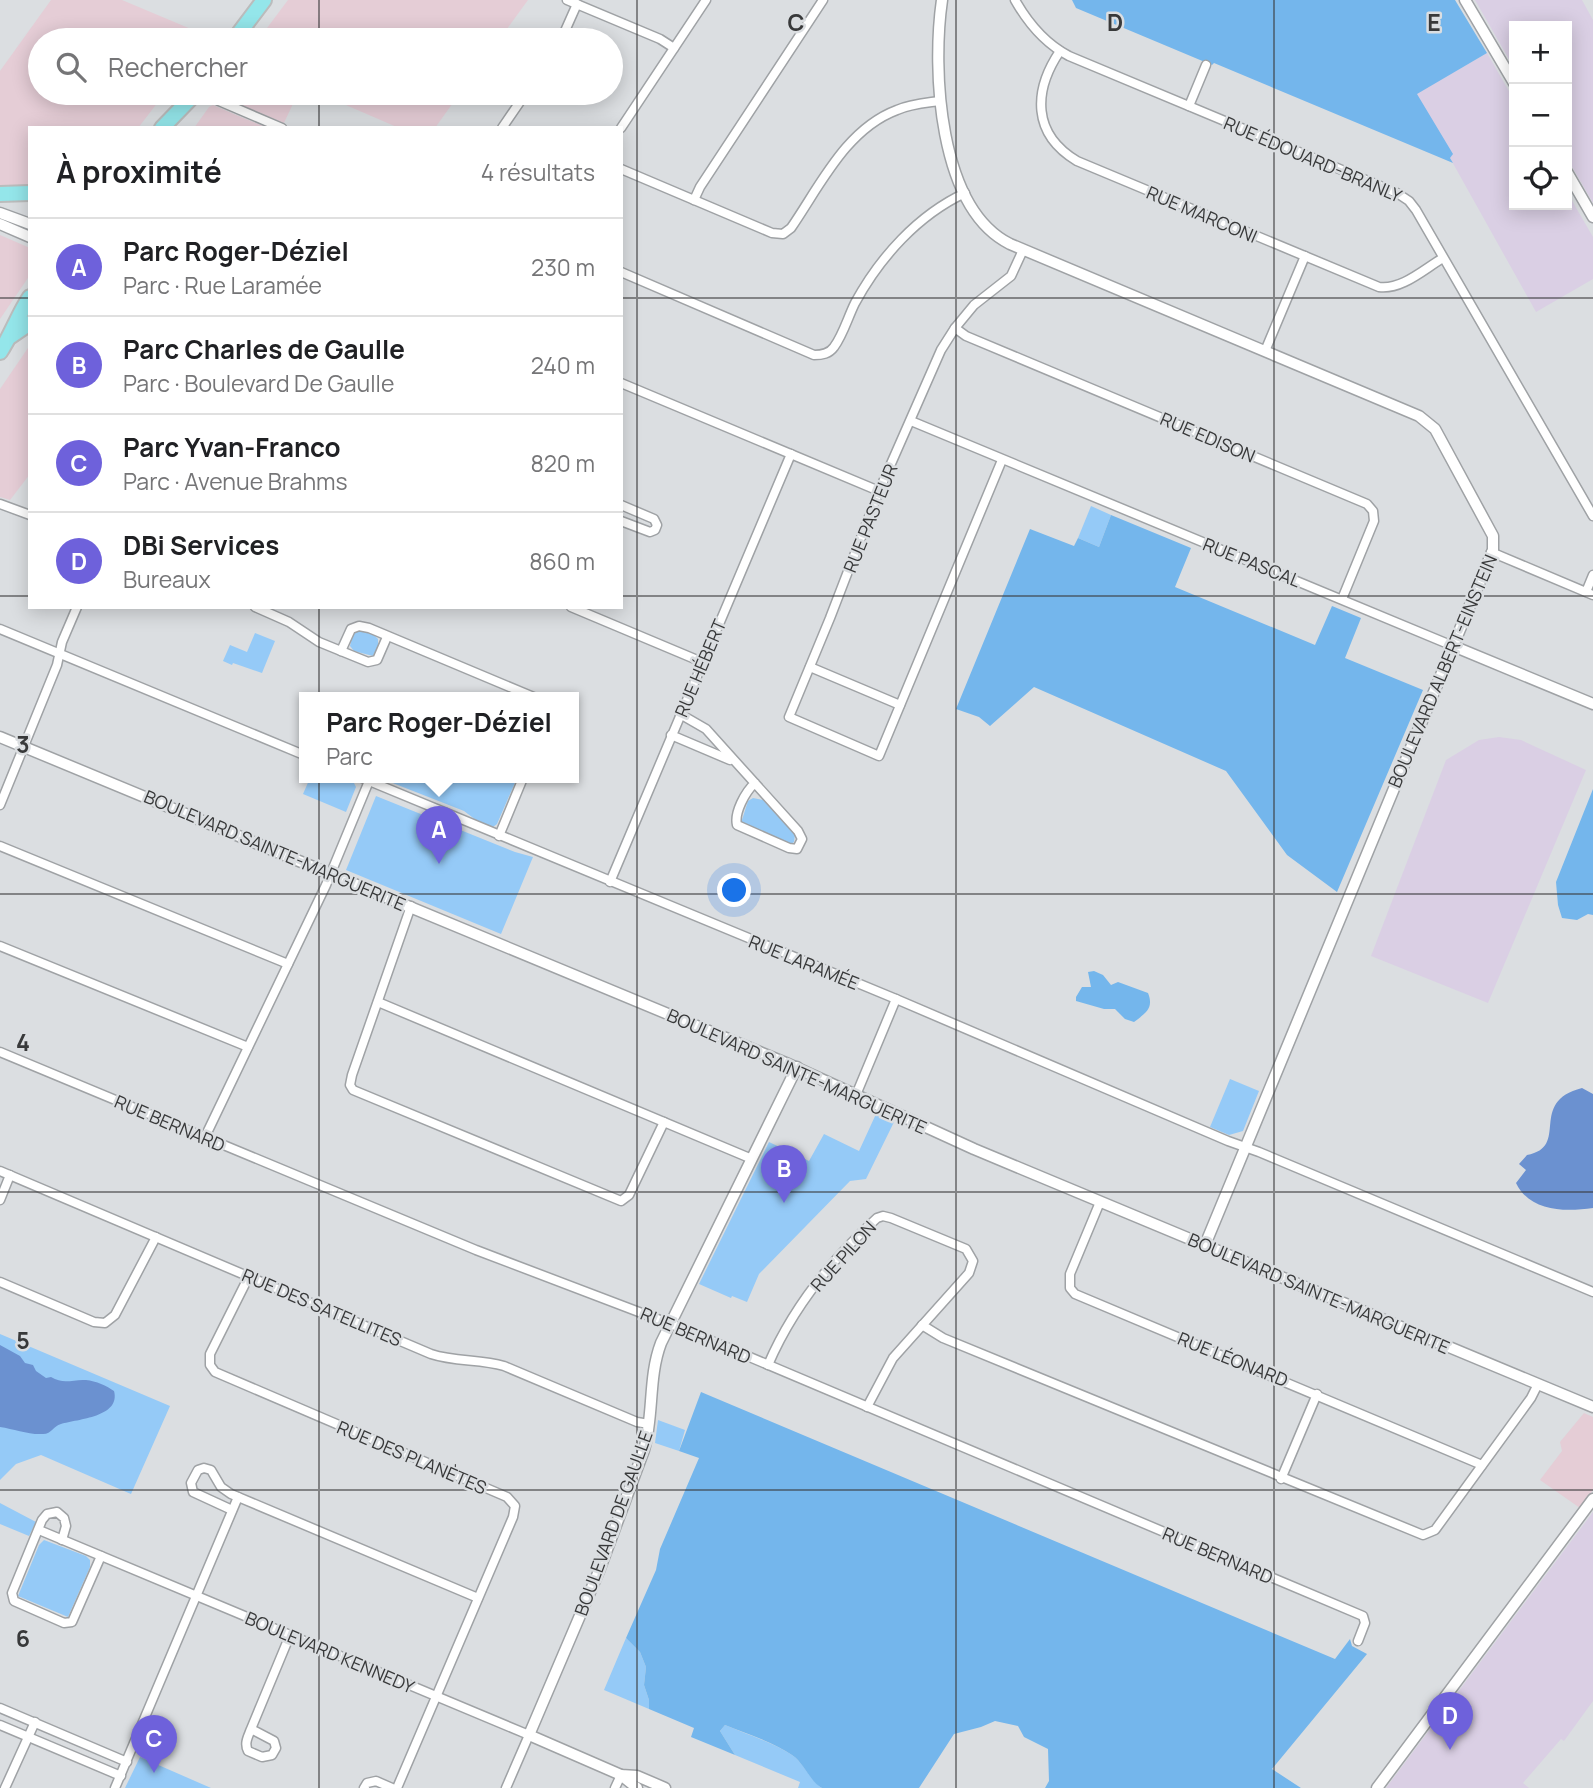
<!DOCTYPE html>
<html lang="fr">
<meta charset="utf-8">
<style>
body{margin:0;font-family:Manrope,sans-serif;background:#f6f6f6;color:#202124}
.controls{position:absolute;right:21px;top:21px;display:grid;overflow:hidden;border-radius:0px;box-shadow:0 4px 18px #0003}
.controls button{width:63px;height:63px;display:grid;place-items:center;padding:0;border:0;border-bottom:2px solid #e0e0e0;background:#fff;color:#202124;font:35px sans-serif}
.you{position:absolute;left:735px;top:891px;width:24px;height:24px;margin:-18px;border:5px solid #fff;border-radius:50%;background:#1a73e8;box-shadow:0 0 0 10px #1a73e833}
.badge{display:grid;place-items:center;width:46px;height:46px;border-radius:50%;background:#6e61db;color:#fff;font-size:23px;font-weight:700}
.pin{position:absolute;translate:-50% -58px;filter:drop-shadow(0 2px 4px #0008)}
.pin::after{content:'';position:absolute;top:37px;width:24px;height:21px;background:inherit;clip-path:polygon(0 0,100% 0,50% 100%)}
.popup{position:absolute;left:299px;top:692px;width:280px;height:91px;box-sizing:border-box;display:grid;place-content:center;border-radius:0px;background:#fff;filter:drop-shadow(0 2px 5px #0005);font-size:23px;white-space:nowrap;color:#757577}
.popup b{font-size:26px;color:#202124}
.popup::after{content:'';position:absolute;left:50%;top:100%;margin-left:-14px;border:14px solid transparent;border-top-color:#fff}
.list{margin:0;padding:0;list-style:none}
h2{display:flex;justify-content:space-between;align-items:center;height:91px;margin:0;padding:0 28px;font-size:30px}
h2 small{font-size:23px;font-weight:400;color:#757577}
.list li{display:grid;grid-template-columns:46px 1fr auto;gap:21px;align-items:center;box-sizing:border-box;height:98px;padding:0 28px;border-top:2px solid #e0e0e0}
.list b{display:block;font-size:26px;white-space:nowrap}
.list p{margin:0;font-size:23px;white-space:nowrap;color:#757577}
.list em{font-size:23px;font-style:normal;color:#757577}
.icon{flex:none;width:38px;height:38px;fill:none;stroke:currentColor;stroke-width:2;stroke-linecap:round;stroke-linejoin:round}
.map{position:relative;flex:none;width:1593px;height:1788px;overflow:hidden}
.search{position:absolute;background:#fff;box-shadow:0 4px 18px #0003;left:28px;top:28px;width:595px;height:77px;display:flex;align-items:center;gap:18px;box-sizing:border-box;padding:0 24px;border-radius:38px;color:#757577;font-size:26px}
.panel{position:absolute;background:#fff;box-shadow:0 4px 18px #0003;left:28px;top:126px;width:595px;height:483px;border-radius:0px}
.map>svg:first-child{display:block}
.commercial{fill:#e5cdd6}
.industrial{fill:#dacfe4}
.green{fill:#95caf7}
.forest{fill:#74b6ec}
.water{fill:#6b91d0}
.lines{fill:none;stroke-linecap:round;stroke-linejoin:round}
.minor-casing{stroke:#9fa2a5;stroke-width:11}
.tertiary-casing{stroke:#9fa2a5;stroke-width:13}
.trunk-casing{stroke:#bbbcbc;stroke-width:18}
.minor{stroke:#fff;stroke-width:8}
.tertiary{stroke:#fff;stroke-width:10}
.trunk{stroke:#94e6ea;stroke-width:14}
.grid{fill:none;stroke:#38393a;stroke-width:2;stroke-opacity:0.55}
.labels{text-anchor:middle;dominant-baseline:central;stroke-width:5;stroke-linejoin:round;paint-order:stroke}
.street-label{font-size:18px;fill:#38393a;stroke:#dbdee1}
.grid-label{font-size:23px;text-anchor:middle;font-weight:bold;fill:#38393a;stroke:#dbdee1;stroke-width:5;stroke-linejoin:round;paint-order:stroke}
</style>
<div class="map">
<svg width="1593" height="1788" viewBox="0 0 1593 1788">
<rect width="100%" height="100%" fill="#dbdee1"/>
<g class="commercial">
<polygon points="51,0 122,0 210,37 206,40 40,40 40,93 165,93 138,128 30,128 30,185 0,187 0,71"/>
<polygon points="288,0 528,0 499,40 258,40"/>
<polygon points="221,93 298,93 284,123 220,96"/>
<polygon points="318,93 460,93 435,128 399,128"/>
<polygon points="213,105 241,117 268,128 194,128 209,107"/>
<polygon points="0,235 30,248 30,275 0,319"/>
<polygon points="30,345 30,474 10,500 0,497 0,389"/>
<polygon points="1584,1413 1593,1417 1593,1490 1580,1508 1540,1480 1562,1451 1560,1442"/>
</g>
<g class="industrial">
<polygon points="1475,0 1582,0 1593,20 1593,203 1567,158 1567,26 1514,26 1514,68"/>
<polygon points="1487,53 1514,100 1514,205 1567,205 1567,192 1593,237 1593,279 1536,312 1450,158 1452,154 1416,94"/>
<polygon points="1499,737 1521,740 1586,770 1488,1003 1371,956 1446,760 1479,740"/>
<polygon points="1593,1512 1593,1701 1564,1741 1561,1739 1523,1783 1529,1788 1386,1788"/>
</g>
<g class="green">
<polygon points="1091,506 1111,515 1099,547 1078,538"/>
<polygon points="362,631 373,634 378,639 378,646 373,656 354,651 350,646 353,633"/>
<polygon points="255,633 275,641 262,673 233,663 232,665 223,661 230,645 247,652"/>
<polygon points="310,778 345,778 354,783 356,787 346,812 303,794"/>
<polygon points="380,778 517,778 497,824 493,827 476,820 464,811"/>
<polygon points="376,796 515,852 533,857 501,934 346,870"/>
<polygon points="753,798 763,800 795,835 794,842 791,844 741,823 748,801"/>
<polygon points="1230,1079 1259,1091 1243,1131 1229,1135 1210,1127"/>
<polygon points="876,1114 894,1122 866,1179 850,1181 759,1274 747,1302 732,1296 731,1298 699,1284 769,1142 809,1161 824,1134 859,1151"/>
<polygon points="0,1334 170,1406 131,1494 41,1455 16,1464 0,1480"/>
<polygon points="658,1420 685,1430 679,1451 655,1443"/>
<polygon points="0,1503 36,1522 29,1536 0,1524"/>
<polygon points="44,1540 86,1556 90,1560 90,1567 68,1617 18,1596 39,1545"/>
<polygon points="626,1638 640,1652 646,1667 644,1685 649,1700 649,1709 604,1690"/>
<path d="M725,1725C746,1734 772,1742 792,1755C804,1763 811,1782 822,1788H798L800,1782L735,1755L720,1731Z"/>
<polygon points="140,1757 211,1788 125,1788"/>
</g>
<g class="forest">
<polygon points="1072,0 1455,0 1487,53 1417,94 1453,154 1450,158 1453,163 1214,63 1212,65 1076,8"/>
<polygon points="1111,515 1191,548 1175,587 1315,645 1332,606 1361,618 1345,658 1423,690 1337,892 1287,855 1226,771 1034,687 990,726 979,717 956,709 1030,529 1074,546 1078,538 1099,547"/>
<polygon points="1593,789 1593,915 1588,914 1577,920 1562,918 1558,905 1556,882"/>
<path d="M1094,971L1103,975L1111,985L1118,982L1148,993C1154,1008 1146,1013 1134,1022L1125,1019L1115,1009H1104L1076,1001V997L1082,987H1091L1088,972Z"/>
<path d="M701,1392L1335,1659L1350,1639L1352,1646L1367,1654L1272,1769L1301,1788H1045L1049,1781L1048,1749L1024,1737L1018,1726L995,1721L981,1727L954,1734L919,1788H822C811,1783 804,1763 792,1755C773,1742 747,1734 725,1725L720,1731L735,1755L691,1737L694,1728L649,1709V1700L644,1685L646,1667L640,1652L626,1638L656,1570L660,1549L699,1458L679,1451Z"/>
</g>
<g class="water">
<path d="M1582,1088L1593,1094V1208C1565,1212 1530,1212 1516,1183L1526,1170L1519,1164L1527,1155C1571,1147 1527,1102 1582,1088Z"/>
<path d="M0,1345L20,1356L25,1363L33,1365L36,1371L46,1378L51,1377C64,1385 73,1379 86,1380C96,1381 107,1386 114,1391C121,1417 78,1419 61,1424C53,1426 52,1434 43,1434C29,1435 14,1429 0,1427Z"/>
</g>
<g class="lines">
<g class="minor-casing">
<g id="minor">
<polyline points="567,0 660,39 674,48"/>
<path d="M1015,0C1028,23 1046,44 1069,56L1397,193L1409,201L1416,210L1593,516"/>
<polyline points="561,40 577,4"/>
<path d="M1060,51C1033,91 1032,134 1077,161L1379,287C1402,290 1424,269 1443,258"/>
<polyline points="205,93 219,101 282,128"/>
<polyline points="1189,106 1206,65"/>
<polyline points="502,128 526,93"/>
<polyline points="621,128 706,0"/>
<path d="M621,169L772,233L783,234L791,228C820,186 846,129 897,110C910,104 925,103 939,101"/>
<polyline points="694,200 700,187 823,0"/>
<path d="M621,272L814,355C822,355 829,354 834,347C843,335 848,317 855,303C880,257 918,215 965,193"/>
<polyline points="955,328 966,336 1367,504 1373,511 1374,521 1342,599"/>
<polyline points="1265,351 1305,256"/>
<polyline points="621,383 879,491"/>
<polyline points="911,421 1453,646"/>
<polyline points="1002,460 879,756 789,717 830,618 879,491 941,350 955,328 974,305 1011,276 1023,250"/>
<polyline points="0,504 30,515"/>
<polyline points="621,505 654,519 657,525 655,530 650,532 621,521"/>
<polyline points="1491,552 1593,595"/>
<polyline points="1586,592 1593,575"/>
<polyline points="255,607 289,622 319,642 368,662 377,660 387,637"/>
<polyline points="571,607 702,662"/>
<polyline points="0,629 304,755"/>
<polyline points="341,651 351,629 359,626 369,628 536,698"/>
<polyline points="810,667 900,705"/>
<path d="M680,714L706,729L798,831L802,839L797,849L789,848L737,825C734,813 745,792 755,783"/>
<polyline points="671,735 730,760"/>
<polyline points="362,778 896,999 1228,1141 1259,1152 1593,1292"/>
<polyline points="0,805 57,665 62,642 77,607"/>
<polyline points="499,836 523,778"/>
<polyline points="0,846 288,964"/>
<polyline points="610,882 791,454"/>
<polyline points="411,906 352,1075 350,1085 353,1090 621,1201 629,1195 664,1122"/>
<polyline points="0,946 248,1047"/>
<polyline points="378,1002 752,1159"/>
<polyline points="0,1052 476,1250 681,1328 1363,1616 1365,1623 1358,1641"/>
<polyline points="856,1095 896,999"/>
<polyline points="205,1137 326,885 369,781"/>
<path d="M0,1171L431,1354C455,1362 480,1359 504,1366L637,1422L649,1424"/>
<polyline points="0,1200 10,1175"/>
<polyline points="1100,1202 1070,1274 1070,1288 1075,1294 1482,1465"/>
<polyline points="249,1276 210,1354 210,1365 215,1372 507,1497 515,1506 513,1517 397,1788"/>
<polyline points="0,1282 94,1322 105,1323 115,1315 156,1237"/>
<polyline points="922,1325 943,1338 1423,1535 1435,1530 1531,1398 1538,1384"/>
<path d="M768,1365C792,1309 832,1259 877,1218L883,1216L891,1218L966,1249L973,1261L969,1273L893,1358L867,1407"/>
<polyline points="1281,1479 1317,1394"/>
<polyline points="232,1510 193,1492 191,1483 198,1470 204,1468 211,1470 221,1487 231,1494 478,1598"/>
<polyline points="39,1530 529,1735 506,1788"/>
<polyline points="62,1540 66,1526 64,1518 57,1512 47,1514 42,1520 12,1593 14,1601 64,1623 72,1622 101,1556"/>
<polyline points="0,1708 127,1762"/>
<polyline points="0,1725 121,1776"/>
<path d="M251,1729L274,1741L276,1748L272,1755L262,1757L248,1751C244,1743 248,1737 251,1729L290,1635"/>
<polyline points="5,1788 35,1722"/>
<polyline points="115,1788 238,1497"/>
<polyline points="364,1788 367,1783 376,1781 392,1788"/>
<polyline points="615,1788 621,1775"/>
</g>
</g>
<g class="tertiary-casing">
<g id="tertiary">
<path d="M942,0C932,69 938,208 1010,244L1419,416L1435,429L1493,536V550L1458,634L1205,1245"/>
<polyline points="1465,0 1514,83"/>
<polyline points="1567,172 1593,217"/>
<polyline points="0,213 30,224"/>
<polyline points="0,224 30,237"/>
<polyline points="1453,646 1593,704"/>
<polyline points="0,737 786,1063 974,1149 1593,1407"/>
<polyline points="621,1775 637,1788"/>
<path d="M665,1788L637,1776L621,1775L529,1735L599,1571L644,1450C654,1415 648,1377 661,1343L797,1067"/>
<polyline points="1377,1788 1593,1499"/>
</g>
</g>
<g class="trunk-casing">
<g id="trunk">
<polyline points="234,40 264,0"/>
<polyline points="162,128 191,98"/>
<polyline points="0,194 30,193"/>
<polyline points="11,336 30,323"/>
<path d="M0,352C12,334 18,315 30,297"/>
</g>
</g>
<use href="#minor" class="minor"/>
<use href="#tertiary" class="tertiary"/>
<use href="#trunk" class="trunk"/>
</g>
<path class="grid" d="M319,0V40M637,0V1788M956,0V1788M1274,0V1788M319,93V128M0,298H30M621,298H1593M0,596H30M621,596H1593M319,607V1788M0,894H1593M0,1192H1593M0,1490H1593"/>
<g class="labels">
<g class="street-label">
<text transform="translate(1313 159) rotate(23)">RUE ÉDOUARD-BRANLY</text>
<text transform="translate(1202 214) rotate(23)">RUE MARCONI</text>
<text transform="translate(1208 437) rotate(23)">RUE EDISON</text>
<text transform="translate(870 518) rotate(-68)">RUE PASTEUR</text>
<text transform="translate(1252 562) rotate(22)">RUE PASCAL</text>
<text transform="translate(700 668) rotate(-67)">RUE HÉBERT</text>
<text transform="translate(1442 671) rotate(-67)">BOULEVARD ALBERT-EINSTEIN</text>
<text transform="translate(275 850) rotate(23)">BOULEVARD SAINTE-MARGUERITE</text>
<text transform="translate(804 962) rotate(22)">RUE LARAMÉE</text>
<text transform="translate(797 1071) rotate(24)">BOULEVARD SAINTE-MARGUERITE</text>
<text transform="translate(170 1123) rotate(23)">RUE BERNARD</text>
<text transform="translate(843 1256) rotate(-48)">RUE PILON</text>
<text transform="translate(1319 1293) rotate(23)">BOULEVARD SAINTE-MARGUERITE</text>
<text transform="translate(322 1307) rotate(23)">RUE DES SATELLITES</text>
<text transform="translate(696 1335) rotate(23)">RUE BERNARD</text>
<text transform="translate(1233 1359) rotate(22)">RUE LÉONARD</text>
<text transform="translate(412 1457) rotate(23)">RUE DES PLANÈTES</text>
<text transform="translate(613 1523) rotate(-70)">BOULEVARD DE GAULLE</text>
<text transform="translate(1218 1555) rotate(23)">RUE BERNARD</text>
<text transform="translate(330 1652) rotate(23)">BOULEVARD KENNEDY</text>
</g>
</g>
<g class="grid-label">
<text x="796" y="31">C</text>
<text x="1115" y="31">D</text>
<text x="1434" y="31">E</text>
<text x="23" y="753">3</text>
<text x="23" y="1051">4</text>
<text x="23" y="1349">5</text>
<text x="23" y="1647">6</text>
</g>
</svg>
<div class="controls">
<button>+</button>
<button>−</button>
<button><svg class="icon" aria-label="locate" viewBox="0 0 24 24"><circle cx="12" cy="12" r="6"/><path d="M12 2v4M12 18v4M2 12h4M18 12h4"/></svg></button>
</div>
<div class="you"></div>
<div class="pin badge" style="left:439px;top:864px">A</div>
<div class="popup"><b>Parc Roger-Déziel</b>Parc</div>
<div class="pin badge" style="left:784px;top:1203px">B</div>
<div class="pin badge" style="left:154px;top:1773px">C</div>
<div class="pin badge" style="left:1450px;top:1750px">D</div>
<div class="search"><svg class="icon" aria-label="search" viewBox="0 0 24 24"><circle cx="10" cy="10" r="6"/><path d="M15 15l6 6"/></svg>Rechercher</div>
<section class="panel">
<h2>À proximité<small>4 résultats</small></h2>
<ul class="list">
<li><span class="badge">A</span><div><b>Parc Roger-Déziel</b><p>Parc · Rue Laramée</p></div><em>230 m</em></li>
<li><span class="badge">B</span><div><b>Parc Charles de Gaulle</b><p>Parc · Boulevard De Gaulle</p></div><em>240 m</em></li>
<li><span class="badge">C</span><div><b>Parc Yvan-Franco</b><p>Parc · Avenue Brahms</p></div><em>820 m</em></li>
<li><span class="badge">D</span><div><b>DBi Services</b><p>Bureaux</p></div><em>860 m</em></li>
</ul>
</section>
</div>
